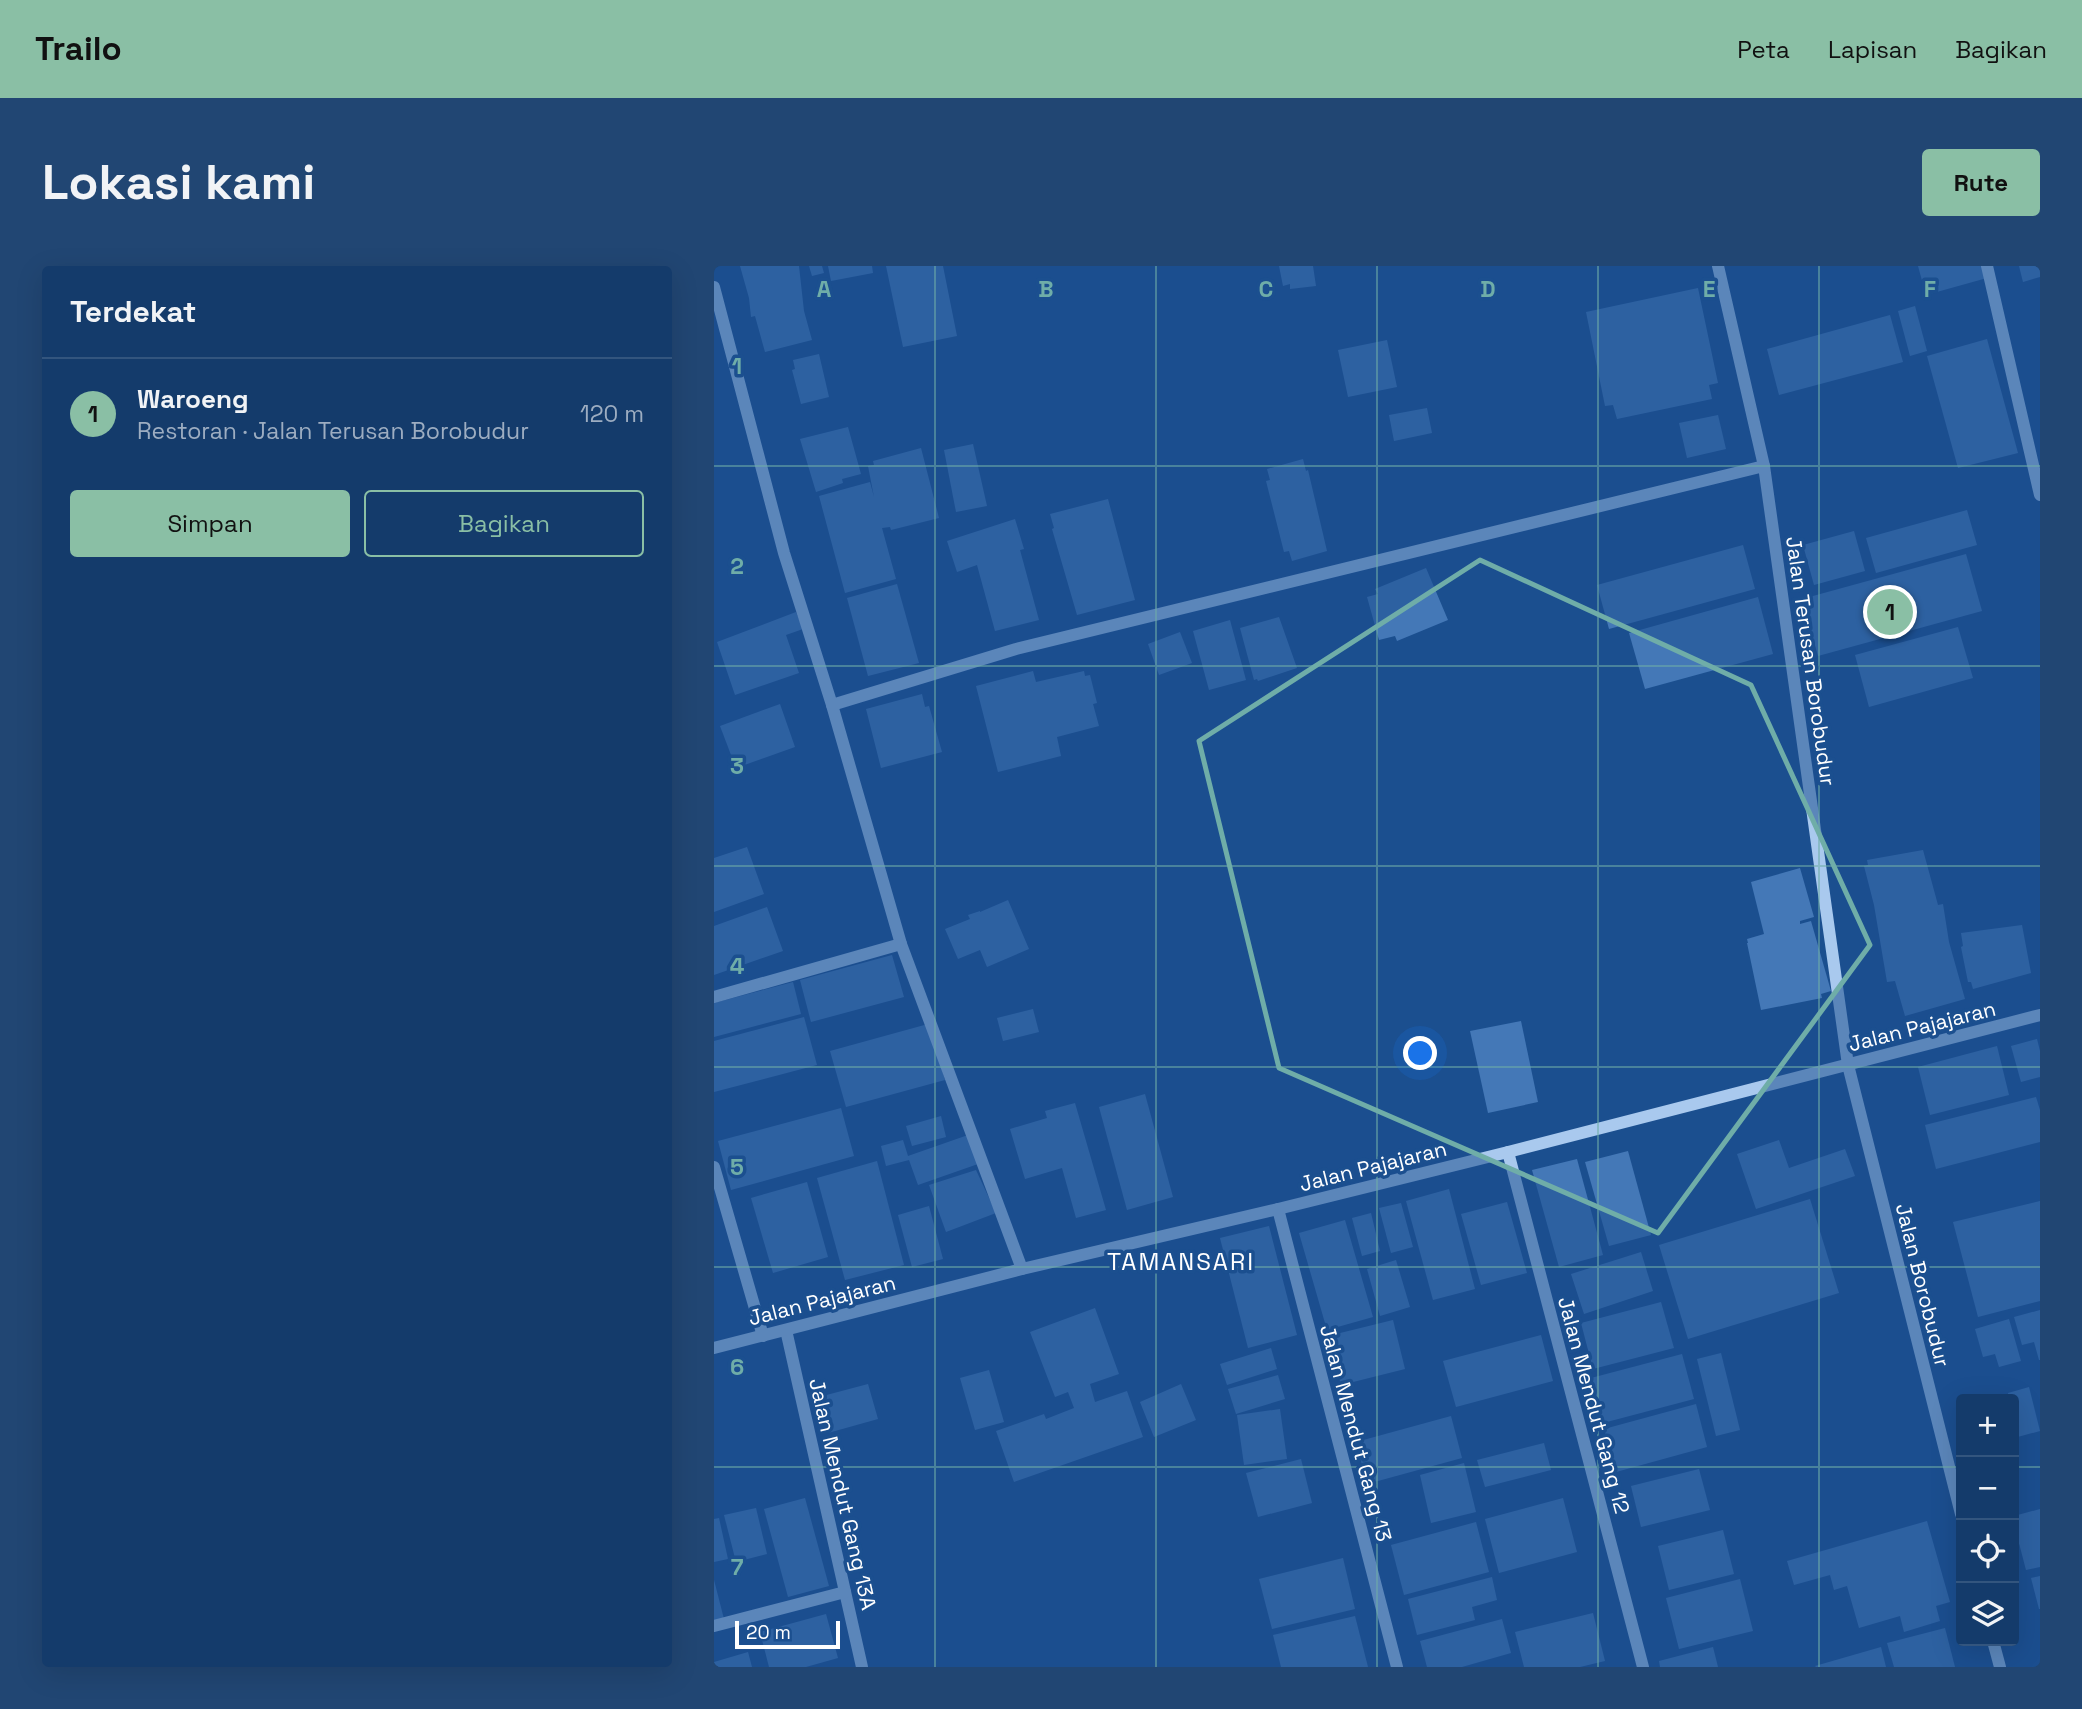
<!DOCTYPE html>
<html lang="id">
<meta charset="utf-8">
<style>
body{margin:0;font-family:"Space Grotesk",sans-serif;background:#214673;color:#f1f3f6}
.controls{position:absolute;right:21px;bottom:21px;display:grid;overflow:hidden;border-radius:7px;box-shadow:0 7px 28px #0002}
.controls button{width:63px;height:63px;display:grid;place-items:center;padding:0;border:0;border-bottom:2px solid #33557e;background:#143b6b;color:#f1f3f6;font:35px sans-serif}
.scale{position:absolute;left:21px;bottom:18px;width:105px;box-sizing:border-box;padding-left:7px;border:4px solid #fff;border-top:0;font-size:19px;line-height:24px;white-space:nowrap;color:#fff;-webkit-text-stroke:5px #1b4f8f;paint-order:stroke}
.you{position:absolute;left:707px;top:788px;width:24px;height:24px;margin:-18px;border:5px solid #fff;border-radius:50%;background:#1a73e8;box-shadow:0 0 0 10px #1a73e833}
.badge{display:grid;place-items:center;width:46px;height:46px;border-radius:50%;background:#8abfa5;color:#111;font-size:23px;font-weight:700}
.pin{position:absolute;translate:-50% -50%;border:4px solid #fff;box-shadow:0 2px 7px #0006}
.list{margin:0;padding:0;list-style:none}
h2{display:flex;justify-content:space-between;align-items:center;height:91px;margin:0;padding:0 28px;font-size:30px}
h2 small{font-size:23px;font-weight:400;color:#9dadc1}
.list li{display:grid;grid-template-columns:46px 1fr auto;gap:21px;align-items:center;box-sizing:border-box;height:112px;padding:0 28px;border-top:2px solid #33557e}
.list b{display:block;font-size:26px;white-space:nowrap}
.list p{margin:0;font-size:23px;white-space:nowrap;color:#9dadc1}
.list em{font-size:23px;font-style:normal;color:#9dadc1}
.actions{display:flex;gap:14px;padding:21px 28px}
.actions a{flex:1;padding:16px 0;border:2px solid #8abfa5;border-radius:7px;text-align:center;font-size:24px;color:#8abfa5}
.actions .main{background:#8abfa5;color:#111}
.icon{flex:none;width:38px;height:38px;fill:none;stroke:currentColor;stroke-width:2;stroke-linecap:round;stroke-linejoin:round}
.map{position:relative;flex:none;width:1326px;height:1401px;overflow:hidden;border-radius:7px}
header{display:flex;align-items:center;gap:42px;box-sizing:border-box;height:98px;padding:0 35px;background:#8abfa5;color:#111}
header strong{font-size:33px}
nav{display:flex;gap:38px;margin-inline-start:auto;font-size:24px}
.intro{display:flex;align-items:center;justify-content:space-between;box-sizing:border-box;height:168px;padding:0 42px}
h1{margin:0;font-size:49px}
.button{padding:18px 32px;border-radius:7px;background:#8abfa5;color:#111;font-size:24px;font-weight:700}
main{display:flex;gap:42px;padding:0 42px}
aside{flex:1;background:#143b6b;border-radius:7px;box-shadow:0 7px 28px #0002}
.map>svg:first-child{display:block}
.building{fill:#4478b7}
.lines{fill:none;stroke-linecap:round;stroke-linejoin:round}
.minor{stroke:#a9c9ee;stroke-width:12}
.marked{fill:none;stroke:#6fada8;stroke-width:5;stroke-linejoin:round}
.grid{fill:none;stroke:#6fada8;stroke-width:2;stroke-opacity:0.55}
.labels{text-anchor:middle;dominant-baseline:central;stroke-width:7;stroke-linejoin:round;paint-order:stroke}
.street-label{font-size:21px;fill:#fff;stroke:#1b4f8f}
.quarter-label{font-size:24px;letter-spacing:2px;fill:#fff;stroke:#1b4f8f}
.grid-label{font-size:23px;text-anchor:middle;font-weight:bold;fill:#6fada8;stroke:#1b4f8f;stroke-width:7;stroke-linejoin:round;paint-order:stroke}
</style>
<header>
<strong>Trailo</strong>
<nav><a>Peta</a><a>Lapisan</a><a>Bagikan</a></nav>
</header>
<div class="intro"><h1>Lokasi kami</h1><a class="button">Rute</a></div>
<main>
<aside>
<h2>Terdekat<small></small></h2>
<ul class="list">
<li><span class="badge">1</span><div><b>Waroeng</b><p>Restoran · Jalan Terusan Borobudur</p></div><em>120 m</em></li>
</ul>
<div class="actions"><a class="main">Simpan</a><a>Bagikan</a></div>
</aside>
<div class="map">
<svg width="1326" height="1401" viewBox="0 0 1326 1401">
<rect width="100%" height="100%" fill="#1b4f8f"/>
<g class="building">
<polygon points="26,0 85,0 90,45 98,74 51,86 41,50 37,51 35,32"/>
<polygon points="95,0 108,0 110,7 98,10"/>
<polygon points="114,0 158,0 159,7 117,15"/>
<polygon points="172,0 229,0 243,70 189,81"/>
<polygon points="565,0 599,0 602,20 576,23 576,18 569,20"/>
<polygon points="1204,0 1269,0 1273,12 1212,29"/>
<polygon points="1305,0 1326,0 1326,11 1309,16"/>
<polygon points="984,22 1004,117 995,119 998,133 903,153 899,139 891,140 872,46"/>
<polygon points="1201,40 1213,85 1196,90 1184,45"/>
<polygon points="1176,49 1189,96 1065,129 1053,83"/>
<polygon points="1273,73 1304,187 1244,202 1213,90"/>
<polygon points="673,74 683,121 634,131 624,84"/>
<polygon points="105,88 115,131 87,138 78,104 81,103 79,94"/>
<polygon points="713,142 718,167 680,175 675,149"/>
<polygon points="1004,149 1012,183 973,192 965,157"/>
<polygon points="134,161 147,208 128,213 129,217 102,226 86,173"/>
<polygon points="259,178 273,240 242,246 230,184"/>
<polygon points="207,182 225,252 177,264 176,261 168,262 182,313 131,327 105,230 156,216 160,231 154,200 160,199 159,195"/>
<polygon points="589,193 592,205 594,204 613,285 578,295 575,285 570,286 552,215 556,214 553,203"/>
<polygon points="394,233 421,334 363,349 338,263 340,262 336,248"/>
<polygon points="1253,244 1263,279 1162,307 1152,272"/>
<polygon points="301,253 310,283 306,284 325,354 281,365 263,299 243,306 233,275"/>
<polygon points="1140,265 1151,305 1100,319 1089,279"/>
<polygon points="1029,279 1041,323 895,363 883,319"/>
<polygon points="1252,288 1268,345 1104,390 1088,333"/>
<polygon points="712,302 734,354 683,375 681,370 665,374 653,331 664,328 661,323"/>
<polygon points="183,318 205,397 154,410 133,332"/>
<polygon points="1044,331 1059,388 931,423 915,367"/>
<polygon points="82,346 89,363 72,369 85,407 21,429 3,376"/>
<polygon points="565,351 583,402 544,415 543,413 540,414 526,362"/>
<polygon points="516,354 532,414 495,424 479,365"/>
<polygon points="1244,361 1259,412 1155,441 1141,389"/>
<polygon points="466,366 478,397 445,409 434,378"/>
<polygon points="319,405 322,416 370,405 371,410 376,409 383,437 379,438 385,460 343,471 347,490 284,506 262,420"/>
<polygon points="208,428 211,441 215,440 228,486 167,502 152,443"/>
<polygon points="66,438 81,481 22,502 6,460"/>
<polygon points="33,581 50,628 0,646 0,592"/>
<polygon points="1209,584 1224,639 1229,638 1235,676 1251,733 1191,750 1181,715 1173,716 1160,639 1150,600 1154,599 1153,594"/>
<polygon points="1086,602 1100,651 1086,655 1086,658 1097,655 1117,725 1107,728 1108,732 1047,744 1033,677 1034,677 1033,673 1050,668 1037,616"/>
<polygon points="294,634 315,683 273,701 266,684 244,693 231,663 256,653 254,649 266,645 266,646"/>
<polygon points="53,641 69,685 0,709 0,660"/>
<polygon points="1308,659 1317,707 1259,723 1257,716 1254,716 1247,681 1249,680 1247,667"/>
<polygon points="178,689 190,731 97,756 86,714"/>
<polygon points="79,716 87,748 0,771 0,737"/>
<polygon points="319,743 325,766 289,775 283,752"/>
<polygon points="90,751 103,799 0,826 0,775"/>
<polygon points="807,755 824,836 774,847 756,765"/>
<polygon points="214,758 231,814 132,841 116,785"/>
<polygon points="1323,773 1326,785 1326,811 1307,816 1297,780"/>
<polygon points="1283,780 1295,829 1216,849 1204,801"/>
<polygon points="431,828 459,931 413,944 385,841"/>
<polygon points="1322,831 1326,844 1326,876 1222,903 1211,859"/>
<polygon points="361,837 392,944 362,952 348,902 311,913 296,863 333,852 331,845"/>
<polygon points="127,842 140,890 17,924 4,875"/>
<polygon points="227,850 232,871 198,880 192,860"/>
<polygon points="254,869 264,898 204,919 195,894 172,900 167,880 189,874 194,890"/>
<polygon points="1065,874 1075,902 1131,883 1141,910 1042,943 1023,888"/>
<polygon points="914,885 937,969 895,980 871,896"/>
<polygon points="863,893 889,989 845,1001 818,904"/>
<polygon points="163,895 190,999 131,1014 103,912"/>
<polygon points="262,904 282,947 232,966 215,919"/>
<polygon points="93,916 114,991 59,1007 37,932"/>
<polygon points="735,923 761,1023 719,1034 692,935"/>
<polygon points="1096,933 1125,1027 974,1073 945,979"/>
<polygon points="1326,935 1326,1035 1264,1051 1239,956"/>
<polygon points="793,936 813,1007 767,1019 747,948"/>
<polygon points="687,937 699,981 677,987 665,942"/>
<polygon points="215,940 229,993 198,1001 184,949"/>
<polygon points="657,947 666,985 648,990 638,952"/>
<polygon points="631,954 659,1051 613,1064 585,967"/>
<polygon points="555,960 583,1069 534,1082 506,972"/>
<polygon points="927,986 939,1025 870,1048 857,1008"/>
<polygon points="682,994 696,1041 666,1050 653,1003"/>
<polygon points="947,1036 960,1082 879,1103 867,1057"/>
<polygon points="381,1042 405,1108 376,1118 381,1136 413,1125 429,1171 300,1216 282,1165 330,1148 332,1153 360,1142 354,1126 341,1131 316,1066"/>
<polygon points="1326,1044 1326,1094 1325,1094 1320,1076 1308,1079 1300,1051"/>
<polygon points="1295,1053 1307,1095 1285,1101 1281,1088 1269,1091 1261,1063"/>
<polygon points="679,1054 691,1103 627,1119 614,1070"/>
<polygon points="827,1069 839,1115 742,1141 729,1095"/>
<polygon points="557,1082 563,1103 513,1119 506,1098"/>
<polygon points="1007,1087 1026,1164 1002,1170 983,1093"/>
<polygon points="968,1088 980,1133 889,1157 877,1112"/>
<polygon points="275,1104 290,1156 261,1164 246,1112"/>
<polygon points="564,1109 571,1133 522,1148 514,1123"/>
<polygon points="154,1118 164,1153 114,1167 105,1131"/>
<polygon points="467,1118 482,1154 440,1171 426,1136"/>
<polygon points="1315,1121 1326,1165 1300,1172 1300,1133 1295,1133 1294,1127"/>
<polygon points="982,1138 993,1181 902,1206 890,1163"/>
<polygon points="566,1143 573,1193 530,1199 523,1149"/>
<polygon points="737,1150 748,1192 653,1218 642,1176"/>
<polygon points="830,1177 837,1204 771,1221 763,1194"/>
<polygon points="587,1193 598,1237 544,1251 532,1207"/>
<polygon points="750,1197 762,1246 717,1257 706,1209"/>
<polygon points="985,1203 996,1244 927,1261 917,1220"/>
<polygon points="91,1232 115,1320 74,1331 50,1243"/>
<polygon points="849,1232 863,1286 785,1307 771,1253"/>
<polygon points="42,1242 53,1288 22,1296 10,1249"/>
<polygon points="1326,1243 1326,1301 1312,1304 1300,1258 1300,1250"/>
<polygon points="5,1252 14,1293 0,1296 0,1253"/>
<polygon points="1213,1255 1236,1336 1222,1340 1226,1355 1190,1366 1186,1350 1145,1362 1133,1320 1120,1324 1116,1309 1080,1319 1073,1295"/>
<polygon points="762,1256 775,1306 690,1329 677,1279"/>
<polygon points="1009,1264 1020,1308 955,1324 944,1280"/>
<polygon points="629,1292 641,1343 558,1363 545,1313"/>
<polygon points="1326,1310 1326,1343 1325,1343 1317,1312"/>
<polygon points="778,1311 783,1334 758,1341 761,1354 703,1369 694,1333"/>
<polygon points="1026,1313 1039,1365 965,1383 952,1332"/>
<polygon points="0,1314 10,1353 0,1356"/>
<polygon points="879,1347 891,1395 866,1401 810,1401 801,1366"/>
<polygon points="112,1348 124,1392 92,1401 55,1401 46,1366"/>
<polygon points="641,1350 654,1401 567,1401 559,1369"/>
<polygon points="788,1353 797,1387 748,1401 713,1401 706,1375"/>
<polygon points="1231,1362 1241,1401 1180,1401 1173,1377"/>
<polygon points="999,1381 1004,1401 946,1401 945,1395"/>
<polygon points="1167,1381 1172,1401 1102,1401 1101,1400"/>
<polygon points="34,1386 38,1401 0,1401 0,1396"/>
</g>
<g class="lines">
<g class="minor">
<polyline points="1004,0 1050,200 1134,799 1247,1248"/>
<polyline points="1273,0 1326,229"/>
<polyline points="0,21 70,287 118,439 187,678 308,1003"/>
<polyline points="118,439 302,383 1050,200"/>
<polyline points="0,731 187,678"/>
<polyline points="794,886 929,1401"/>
<polyline points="0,901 49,1070"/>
<polyline points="564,943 683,1401"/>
<polyline points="72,1064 148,1401"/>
<polyline points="0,1082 308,1003 564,943 794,886 1326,749"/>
<polyline points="0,1360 131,1326"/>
<polyline points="1279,1375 1286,1401"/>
</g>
</g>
<path d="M0 0H1326V1401H0ZM766,294L1037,419L1156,679L944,967L565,802L485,475Z" fill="#1b4f8f" fill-opacity=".55" fill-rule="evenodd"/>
<path class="marked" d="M766,294L1037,419L1156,679L944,967L565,802L485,475Z"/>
<path class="grid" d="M221,0V1401M442,0V1401M663,0V1401M884,0V1401M1105,0V1401M0,200H1326M0,400H1326M0,600H1326M0,801H1326M0,1001H1326M0,1201H1247M1300,1201H1326"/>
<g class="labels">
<g class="street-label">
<text transform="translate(1097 395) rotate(82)">Jalan Terusan Borobudur</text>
<text transform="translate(1208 760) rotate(-14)">Jalan Pajajaran</text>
<text transform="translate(659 900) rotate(-14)">Jalan Pajajaran</text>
<text transform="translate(1209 1019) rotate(76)">Jalan Borobudur</text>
<text transform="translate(108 1034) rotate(-14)">Jalan Pajajaran</text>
<text transform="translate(880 1139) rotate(75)">Jalan Mendut Gang 12</text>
<text transform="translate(642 1167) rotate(75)">Jalan Mendut Gang 13</text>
<text transform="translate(129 1228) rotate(77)">Jalan Mendut Gang 13A</text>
</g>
<g class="quarter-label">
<text x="467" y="995">TAMANSARI</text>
</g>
</g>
<g class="grid-label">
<text x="110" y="31">A</text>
<text x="332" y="31">B</text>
<text x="552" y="31">C</text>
<text x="774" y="31">D</text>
<text x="995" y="31">E</text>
<text x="1216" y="31">F</text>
<text x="23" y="108">1</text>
<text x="23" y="308">2</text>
<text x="23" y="508">3</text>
<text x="23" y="708">4</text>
<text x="23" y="909">5</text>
<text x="23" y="1109">6</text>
<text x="23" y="1309">7</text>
</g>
</svg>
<div class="controls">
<button>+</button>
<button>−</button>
<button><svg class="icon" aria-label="locate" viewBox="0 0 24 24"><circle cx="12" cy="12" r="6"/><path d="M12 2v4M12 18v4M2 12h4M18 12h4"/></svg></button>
<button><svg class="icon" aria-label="layers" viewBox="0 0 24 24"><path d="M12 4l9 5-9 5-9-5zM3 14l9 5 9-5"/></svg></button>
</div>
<div class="scale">20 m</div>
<div class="you"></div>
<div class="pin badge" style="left:1176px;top:346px">1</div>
</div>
</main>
